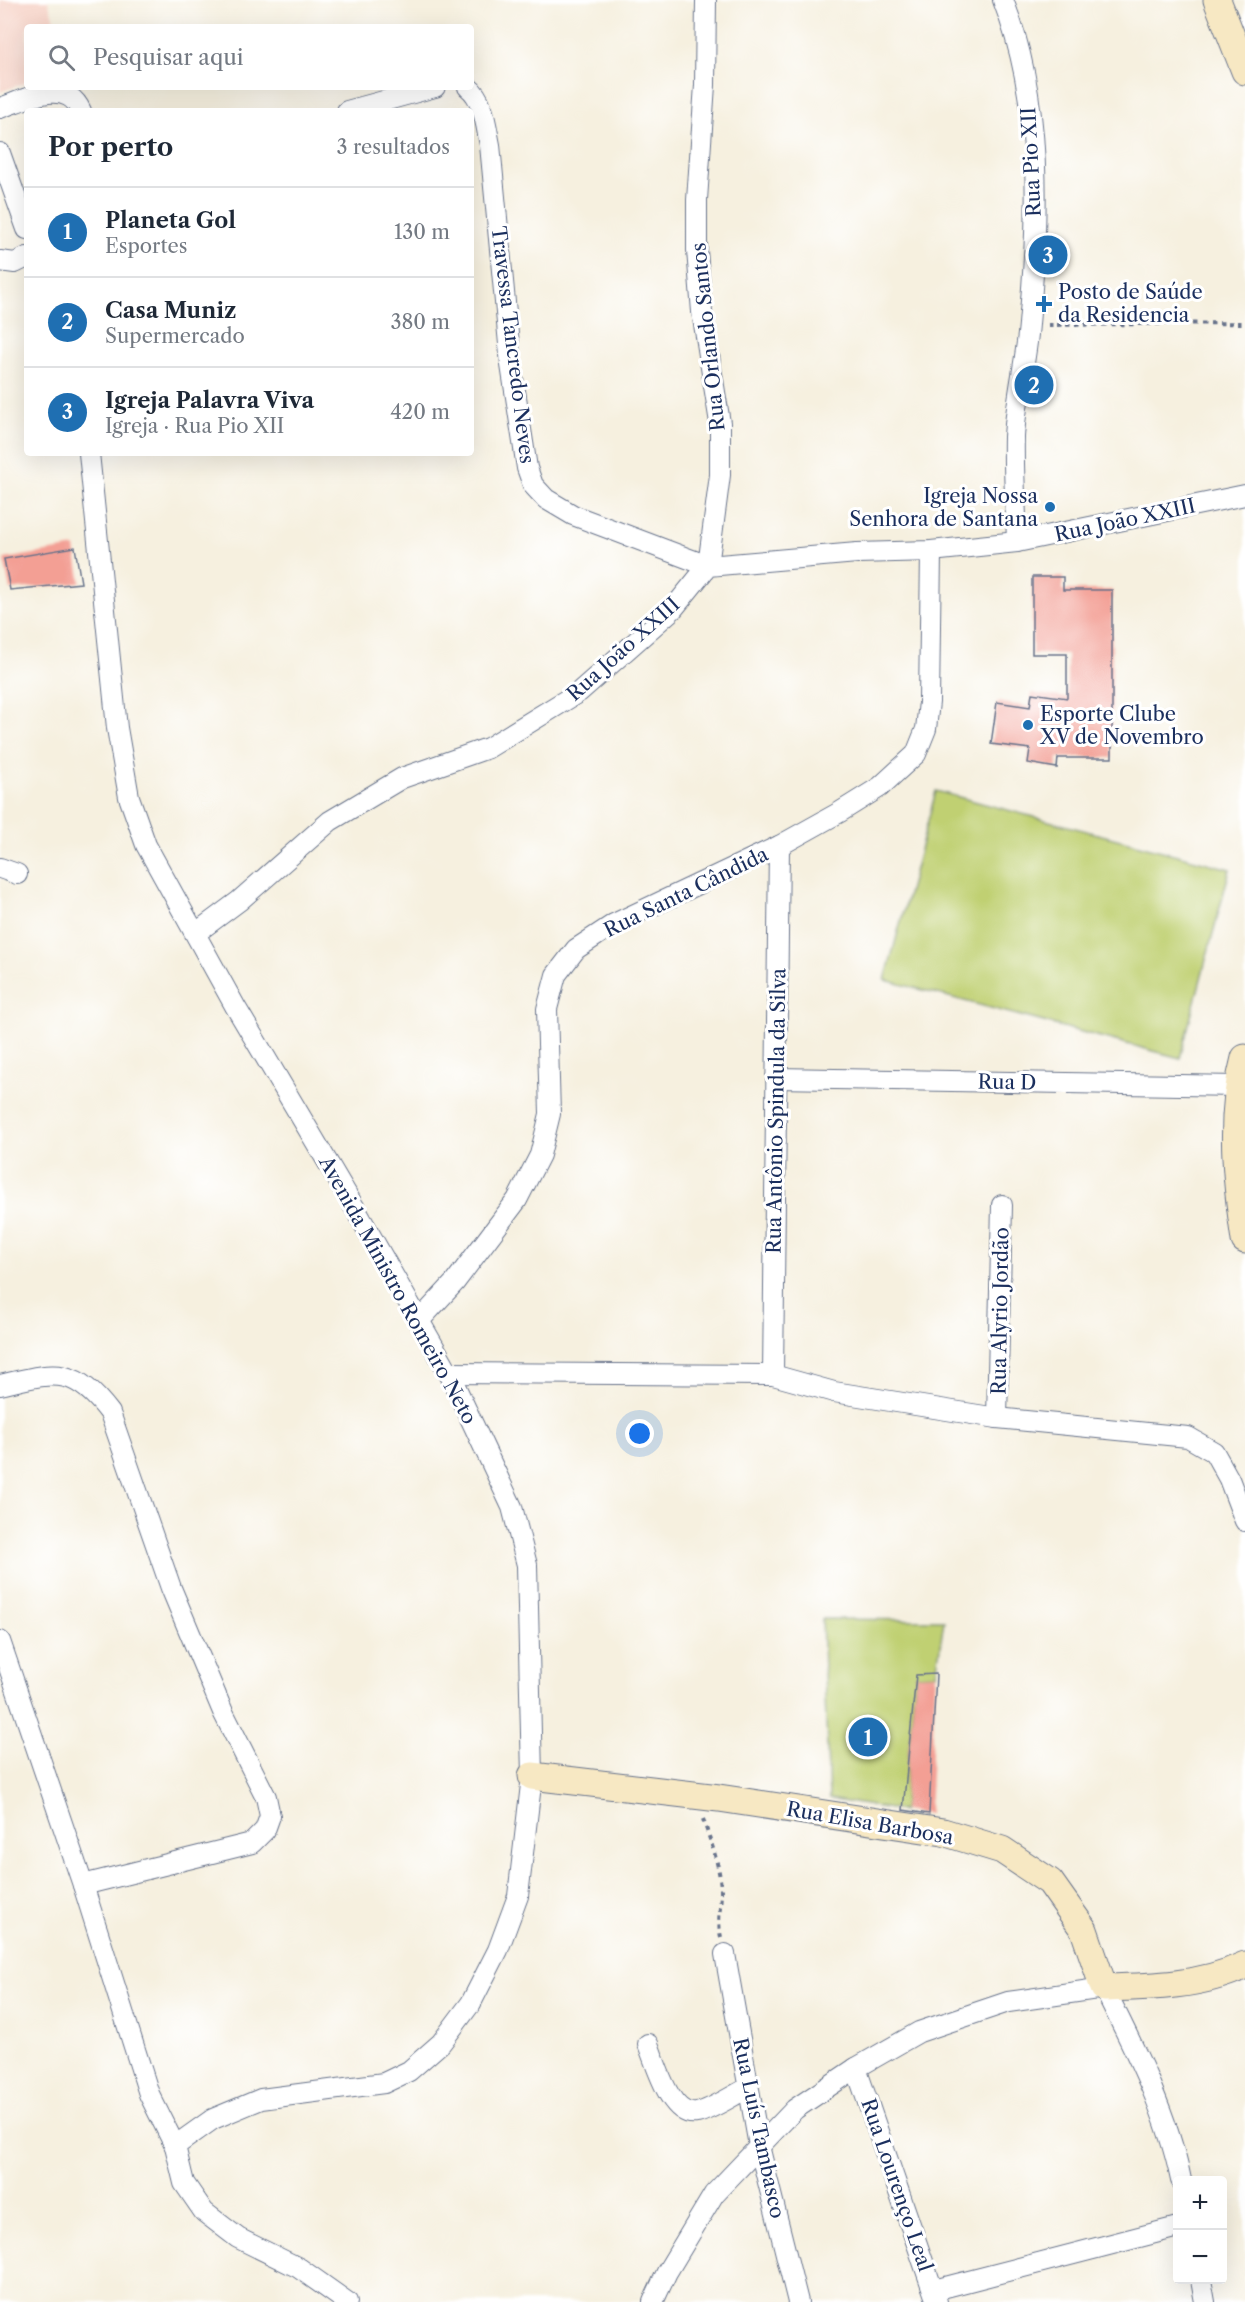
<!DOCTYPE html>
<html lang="pt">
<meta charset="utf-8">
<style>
body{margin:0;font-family:"Libre Caslon Text",serif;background:#f6f6f7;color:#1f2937}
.controls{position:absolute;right:18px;bottom:18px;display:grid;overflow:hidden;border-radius:6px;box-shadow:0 6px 24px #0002}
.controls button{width:54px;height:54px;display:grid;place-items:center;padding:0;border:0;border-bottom:2px solid #e0e1e3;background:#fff;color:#1f2937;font:30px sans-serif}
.you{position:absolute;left:640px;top:1434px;width:21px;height:21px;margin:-15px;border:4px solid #fff;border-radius:50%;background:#1a73e8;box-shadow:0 0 0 9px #1a73e833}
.badge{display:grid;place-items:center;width:39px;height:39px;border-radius:50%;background:#1f6fb2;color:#fff;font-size:20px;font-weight:700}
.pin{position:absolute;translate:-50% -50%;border:3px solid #fff;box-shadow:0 2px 6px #0006}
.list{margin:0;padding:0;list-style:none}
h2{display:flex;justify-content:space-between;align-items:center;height:78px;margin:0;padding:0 24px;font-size:26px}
h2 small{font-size:20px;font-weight:400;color:#747a83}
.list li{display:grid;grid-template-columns:39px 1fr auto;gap:18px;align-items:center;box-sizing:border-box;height:90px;padding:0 24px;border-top:2px solid #e0e1e3}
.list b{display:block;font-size:22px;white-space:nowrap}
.list p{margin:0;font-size:20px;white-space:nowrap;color:#747a83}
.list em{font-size:20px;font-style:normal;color:#747a83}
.icon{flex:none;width:33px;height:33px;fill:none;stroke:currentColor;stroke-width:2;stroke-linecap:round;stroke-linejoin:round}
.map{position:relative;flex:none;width:1245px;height:2302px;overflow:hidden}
.search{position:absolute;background:#fff;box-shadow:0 6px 24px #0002;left:24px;top:24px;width:450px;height:66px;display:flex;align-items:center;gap:15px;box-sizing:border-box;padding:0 21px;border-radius:6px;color:#747a83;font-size:22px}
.panel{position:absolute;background:#fff;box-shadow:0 6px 24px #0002;left:24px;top:108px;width:450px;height:348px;border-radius:6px}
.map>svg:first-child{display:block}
.built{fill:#f6d1c5}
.green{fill:#c0d072;stroke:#6e8068;stroke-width:1.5}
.building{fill:#f39f94}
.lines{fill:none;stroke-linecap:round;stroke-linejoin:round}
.street-casing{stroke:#68738b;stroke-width:22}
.secondary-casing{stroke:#68738b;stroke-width:29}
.path{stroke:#68738b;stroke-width:4;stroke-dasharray:4.5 4.5;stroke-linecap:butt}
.street{stroke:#fff;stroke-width:20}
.secondary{stroke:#f7e8c3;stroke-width:27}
.poi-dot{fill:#1f6fb2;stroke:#fff;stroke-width:2}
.labels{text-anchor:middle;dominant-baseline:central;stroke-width:6;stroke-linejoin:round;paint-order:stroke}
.street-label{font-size:20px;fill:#1b2f5e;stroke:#fff}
.poi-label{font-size:20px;fill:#1b2f5e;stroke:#fff;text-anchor:start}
</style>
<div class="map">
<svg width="1245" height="2302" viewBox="0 0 1245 2302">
<rect width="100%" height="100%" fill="#fff"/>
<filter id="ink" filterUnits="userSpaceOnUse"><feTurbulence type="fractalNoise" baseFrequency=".0167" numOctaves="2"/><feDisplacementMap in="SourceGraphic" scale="12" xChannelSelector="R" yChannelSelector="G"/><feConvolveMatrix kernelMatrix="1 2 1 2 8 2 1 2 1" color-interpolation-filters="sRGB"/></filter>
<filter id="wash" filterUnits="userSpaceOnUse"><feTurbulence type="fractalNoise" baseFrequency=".008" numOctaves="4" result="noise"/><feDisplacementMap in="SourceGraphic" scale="24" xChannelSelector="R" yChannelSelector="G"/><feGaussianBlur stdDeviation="1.35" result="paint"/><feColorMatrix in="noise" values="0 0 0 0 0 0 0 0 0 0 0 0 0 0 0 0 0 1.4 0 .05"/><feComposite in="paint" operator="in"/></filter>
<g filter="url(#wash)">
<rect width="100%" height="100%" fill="#f6f0df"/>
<polygon class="built" points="0,0 48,0 56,27 27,27 27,82 0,92"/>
<g class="green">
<polygon points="936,791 1230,869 1180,1058 885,980"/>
<polygon points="822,1619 944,1620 936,1674 916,1675 903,1811 829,1799"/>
</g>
<g id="blocks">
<g class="building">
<polygon points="75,547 81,583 10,590 4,559"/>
<polygon points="1032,577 1063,577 1063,590 1112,590 1112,758 1058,758 1057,768 1028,763 1030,749 991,744 997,702 1030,707 1032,693 1067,698 1067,654 1032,654"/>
<polygon points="936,1674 929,1814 903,1810 916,1675"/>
</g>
</g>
</g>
<g filter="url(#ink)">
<use href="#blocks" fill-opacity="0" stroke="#68738b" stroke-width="1.5"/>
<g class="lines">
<g class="street-casing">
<g id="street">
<path d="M1003,0C1043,102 1039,217 1029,324C1026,362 1016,399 1014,437C1013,472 1016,507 1017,542"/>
<path d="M468,87C484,99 486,126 490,145L511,365L527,468L533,485L546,499L573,515L708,566L720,475V423L702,312L697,250V200L705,85L706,0"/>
<path d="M0,108C27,99 66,77 81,111"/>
<polyline points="347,111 435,87"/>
<polyline points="0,153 27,229"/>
<polyline points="0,261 15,263 27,257"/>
<polyline points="89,453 117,728 129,797 146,845 235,1006 356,1210 449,1373 512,1507 527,1565 532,1776 518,1896 498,1950 471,2003 441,2043 409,2071 384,2083 261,2099 213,2119 175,2146 184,2183 204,2212 238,2238 299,2268 347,2302"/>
<polyline points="0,868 17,874"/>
<polyline points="196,933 239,901 330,821 402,778 488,748 579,692 673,609 708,566 857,553 931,551 1017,542 1245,495"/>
<polyline points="776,1078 1237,1086"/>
<polyline points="419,1321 455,1282 517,1200 540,1155 550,1114 547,1009 556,975 576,949 614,924 779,846 840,812 880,787 916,754 926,729 929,702 931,551"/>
<polyline points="449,1373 773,1375 834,1392 997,1418 1188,1437 1214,1452 1229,1479 1245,1521"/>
<polyline points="773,1375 779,846"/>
<path d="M0,1385C53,1373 73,1364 110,1413L171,1588L223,1712L266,1797L270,1816L265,1830L252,1843L83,1885"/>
<polyline points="997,1418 1002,1205"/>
<polyline points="0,1641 83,1885 149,2094 175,2146"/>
<polyline points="725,1954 759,2146 798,2302"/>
<path d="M648,2044C656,2063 670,2118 697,2113C713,2109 733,2095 748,2088"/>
<polyline points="856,2068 937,2302"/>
<polyline points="1201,2280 1205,2302"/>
<polyline points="934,2290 1178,2227"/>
<path d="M653,2302L667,2272L714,2194L795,2109L856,2068L919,2032L1008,2002L1104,1988C1135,2050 1167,2112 1181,2180"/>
</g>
</g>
<g class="secondary-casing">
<g id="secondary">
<polyline points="1217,0 1245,71"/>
<path d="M1245,1058C1229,1117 1236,1180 1245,1240"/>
<path d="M532,1776L719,1798L943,1832L1002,1850L1050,1882L1084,1930L1104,1988C1151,1987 1202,1986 1245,1965"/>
</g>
</g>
<g class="path">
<polyline points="1048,325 1245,323"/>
<path d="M703,1819C711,1843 720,1865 721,1890C721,1907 717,1920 721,1937"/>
</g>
<use href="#street" class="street"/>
<use href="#secondary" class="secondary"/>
</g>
</g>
<g class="poi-dot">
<path d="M1041 295h6v6h6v6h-6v6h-6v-6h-6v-6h6z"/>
<circle cx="1050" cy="507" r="6"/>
<circle cx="1028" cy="725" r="6"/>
</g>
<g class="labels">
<g class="street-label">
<text transform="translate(1031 162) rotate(-93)">Rua Pio XII</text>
<text transform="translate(708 337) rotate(-96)">Rua Orlando Santos</text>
<text transform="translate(513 345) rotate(83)">Travessa Tancredo Neves</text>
<text transform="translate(1125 520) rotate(-12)">Rua João XXIII</text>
<text transform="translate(623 649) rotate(-42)">Rua João XXIII</text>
<text transform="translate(686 892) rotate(-26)">Rua Santa Cândida</text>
<text transform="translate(1007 1082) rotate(1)">Rua D</text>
<text transform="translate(776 1111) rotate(-89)">Rua Antônio Spindula da Silva</text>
<text transform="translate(398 1290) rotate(61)">Avenida Ministro Romeiro Neto</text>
<text transform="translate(1000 1311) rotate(-89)">Rua Alyrio Jordão</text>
<text transform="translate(870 1823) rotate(10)">Rua Elisa Barbosa</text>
<text transform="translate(759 2128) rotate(78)">Rua Luís Tambasco</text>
<text transform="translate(897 2185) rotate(71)">Rua Lourenço Leal</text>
</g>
<g class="poi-label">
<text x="1058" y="292">Posto de Saúde<tspan x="1058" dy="23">da Residencia</tspan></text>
<text x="1038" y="496" text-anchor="end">Igreja Nossa<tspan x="1038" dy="23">Senhora de Santana</tspan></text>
<text x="1040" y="714">Esporte Clube<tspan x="1040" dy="23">XV de Novembro</tspan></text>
</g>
</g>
</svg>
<div class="controls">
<button>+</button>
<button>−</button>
</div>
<div class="you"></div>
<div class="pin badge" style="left:868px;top:1737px">1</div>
<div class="pin badge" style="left:1034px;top:385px">2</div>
<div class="pin badge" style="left:1048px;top:255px">3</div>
<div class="search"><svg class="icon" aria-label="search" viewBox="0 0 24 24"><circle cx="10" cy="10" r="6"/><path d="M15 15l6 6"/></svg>Pesquisar aqui</div>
<section class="panel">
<h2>Por perto<small>3 resultados</small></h2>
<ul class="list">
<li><span class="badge">1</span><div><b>Planeta Gol</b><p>Esportes</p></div><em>130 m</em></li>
<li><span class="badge">2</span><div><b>Casa Muniz</b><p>Supermercado</p></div><em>380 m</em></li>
<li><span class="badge">3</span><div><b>Igreja Palavra Viva</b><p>Igreja · Rua Pio XII</p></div><em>420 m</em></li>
</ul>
</section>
</div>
